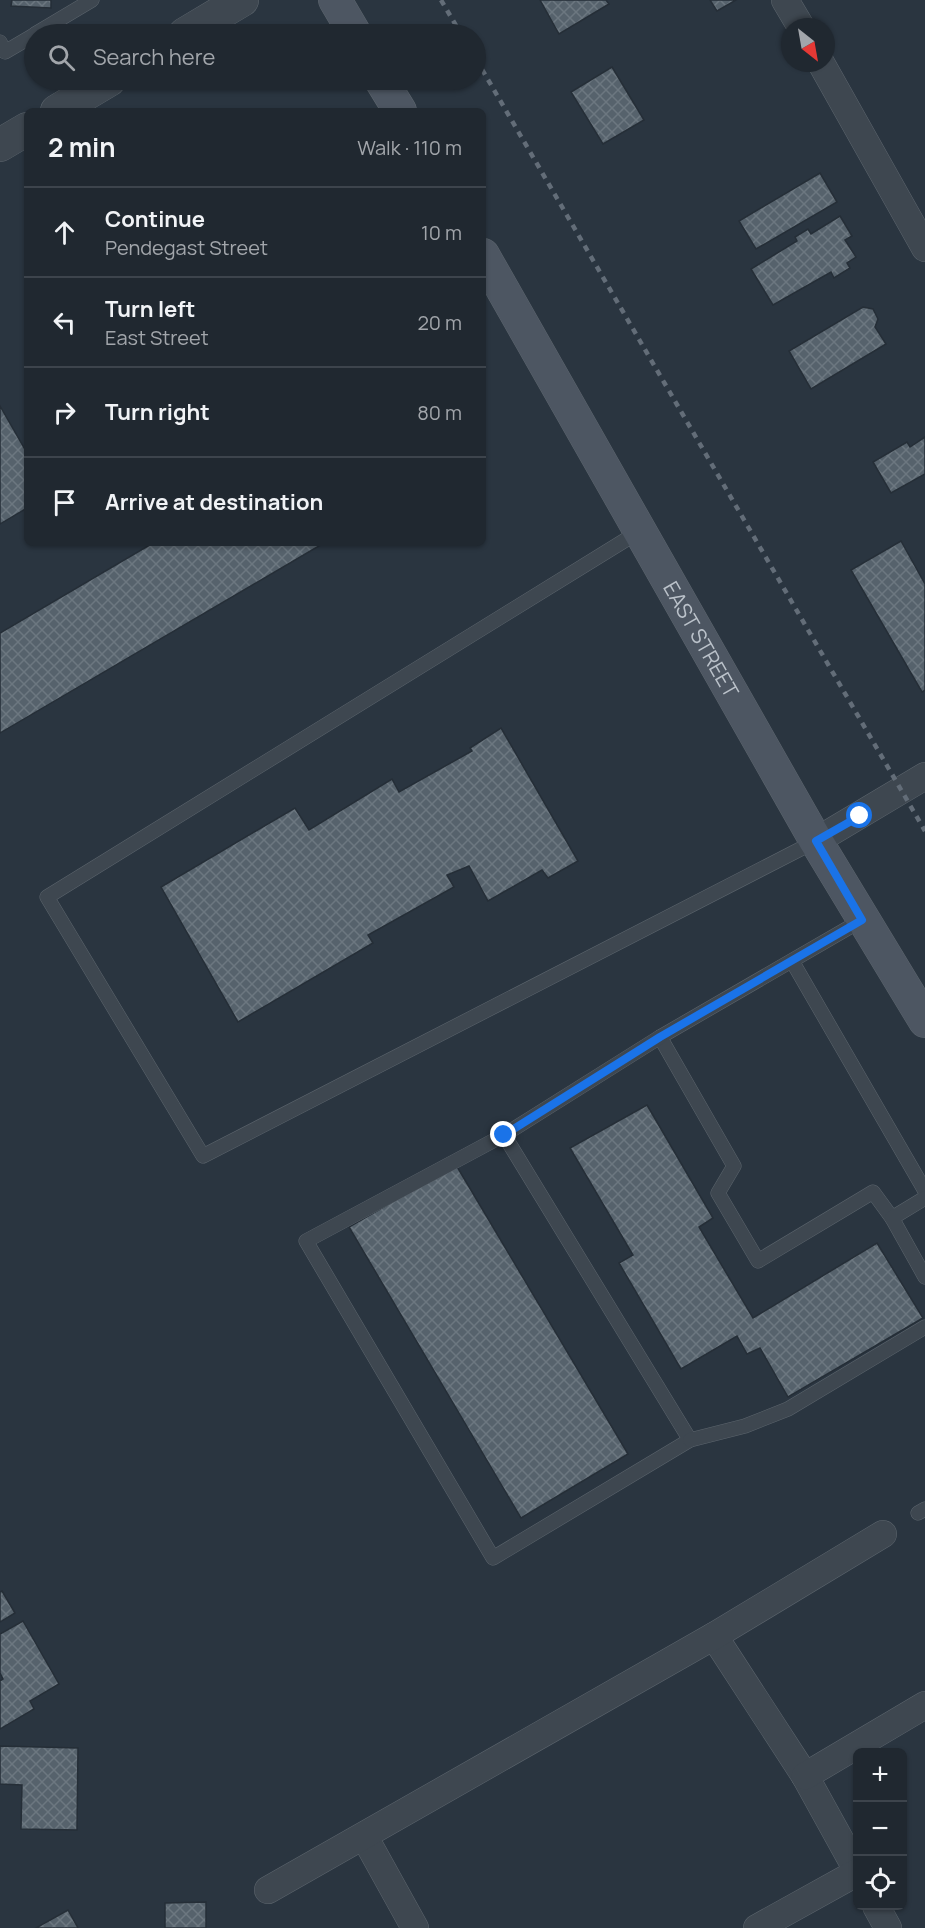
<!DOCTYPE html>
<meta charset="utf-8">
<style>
body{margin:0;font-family:Manrope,sans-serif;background:#2d343c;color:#f1f3f6}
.controls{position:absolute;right:18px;bottom:18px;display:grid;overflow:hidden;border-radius:9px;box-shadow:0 2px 4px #0004}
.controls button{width:54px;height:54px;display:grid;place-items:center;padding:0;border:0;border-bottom:2px solid #3d444c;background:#202830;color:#f1f3f6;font:30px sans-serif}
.compass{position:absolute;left:781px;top:18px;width:54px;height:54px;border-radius:50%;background:#202830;box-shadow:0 2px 4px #0004;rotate:149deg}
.stop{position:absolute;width:18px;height:18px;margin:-14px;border:4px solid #1a73e8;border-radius:50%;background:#fff}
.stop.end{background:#1a73e8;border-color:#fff;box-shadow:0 2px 6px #0008}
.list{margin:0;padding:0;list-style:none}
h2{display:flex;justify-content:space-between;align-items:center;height:78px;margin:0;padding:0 24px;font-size:26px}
h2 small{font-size:20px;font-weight:400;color:#a2a6ab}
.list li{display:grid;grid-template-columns:39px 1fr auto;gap:18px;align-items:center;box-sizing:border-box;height:90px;padding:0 24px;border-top:2px solid #3d444c}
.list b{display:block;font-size:22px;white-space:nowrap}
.list p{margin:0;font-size:20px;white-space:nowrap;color:#a2a6ab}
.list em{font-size:20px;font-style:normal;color:#a2a6ab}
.icon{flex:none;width:33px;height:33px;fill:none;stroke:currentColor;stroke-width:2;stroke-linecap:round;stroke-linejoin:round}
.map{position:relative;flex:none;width:925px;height:1928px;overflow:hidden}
.search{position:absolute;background:#202830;box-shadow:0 2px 4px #0004;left:24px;top:24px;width:462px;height:66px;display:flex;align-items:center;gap:15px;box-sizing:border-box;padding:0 21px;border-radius:33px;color:#a2a6ab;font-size:22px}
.panel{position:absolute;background:#202830;box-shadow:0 2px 4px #0004;left:24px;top:108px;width:462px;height:438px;border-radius:9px}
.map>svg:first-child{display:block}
.building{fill:url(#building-cross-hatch);stroke:#252e37;stroke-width:1.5}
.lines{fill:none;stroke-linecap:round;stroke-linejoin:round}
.service-casing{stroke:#5c656d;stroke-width:15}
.minor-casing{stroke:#5c656d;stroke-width:28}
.tertiary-casing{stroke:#5c656d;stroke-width:34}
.secondary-casing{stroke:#5c656d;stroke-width:34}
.service{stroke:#3e4750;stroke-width:14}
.minor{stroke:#3e4750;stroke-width:27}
.tertiary{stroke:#3e4750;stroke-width:33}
.secondary{stroke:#4d5662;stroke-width:33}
.rail{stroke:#636d78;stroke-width:4.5;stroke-dasharray:6 6;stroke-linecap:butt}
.route{stroke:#1a73e8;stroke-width:8}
.labels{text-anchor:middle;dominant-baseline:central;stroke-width:4.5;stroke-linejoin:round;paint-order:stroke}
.street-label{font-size:21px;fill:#bbc2ca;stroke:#232c35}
</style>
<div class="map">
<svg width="925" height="1928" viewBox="0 0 925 1928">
<defs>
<pattern id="building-cross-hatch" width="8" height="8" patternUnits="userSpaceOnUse" patternTransform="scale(1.5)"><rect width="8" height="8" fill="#56626c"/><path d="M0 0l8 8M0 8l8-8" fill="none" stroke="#6c7780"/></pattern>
</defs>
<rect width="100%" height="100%" fill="#2a3540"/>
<g class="building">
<polygon points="12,0 51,0 51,8 11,6"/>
<polygon points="540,0 606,0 609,4 559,34"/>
<polygon points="710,0 736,0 717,11"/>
<polygon points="612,67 644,120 603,144 571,92"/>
<polygon points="820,173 837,202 756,249 739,221"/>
<polygon points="840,216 852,236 845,240 856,257 847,263 850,268 834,278 831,272 773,305 751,269 797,241 795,237 808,229 811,234"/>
<polygon points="863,307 873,309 878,319 875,327 886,344 811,389 789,351"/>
<polygon points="0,406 27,453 27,508 0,524"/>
<polygon points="925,437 925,474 891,493 873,462 907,442 910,447"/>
<polygon points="901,541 925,584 925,690 922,692 851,570"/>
<polygon points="153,543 324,543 0,733 0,633"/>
<polygon points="501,728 578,861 548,878 542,870 488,901 469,866 447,875 454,887 368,935 373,943 238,1022 161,887 295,808 309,830 392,779 399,792 472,751 470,748"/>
<polygon points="647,1105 713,1218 699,1227 753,1318 877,1243 923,1318 788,1397 760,1348 747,1354 737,1336 681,1369 619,1263 633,1255 570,1148"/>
<polygon points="456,1165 628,1454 521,1518 349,1227"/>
<polygon points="2,1591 15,1613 0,1622 0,1592"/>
<polygon points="23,1621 59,1684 30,1701 34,1709 0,1729 0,1681 3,1679 0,1673 0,1634"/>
<polygon points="0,1746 78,1748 77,1830 21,1829 22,1785 0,1784"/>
<polygon points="206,1902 206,1928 165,1928 165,1903"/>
<polygon points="68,1910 78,1928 36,1928"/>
</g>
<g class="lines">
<g class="service-casing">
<g id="service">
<polyline points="35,34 92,0"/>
<polyline points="0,42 5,52 34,35"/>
<polyline points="640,531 47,897 203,1156 816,841"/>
<polyline points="862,920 660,1037 734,1166 718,1193 758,1261 873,1192 892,1218"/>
<polyline points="792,961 925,1191"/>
<polyline points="504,1135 306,1241 493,1558 690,1440 504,1135 660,1037"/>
<polyline points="925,1198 892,1218 925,1277"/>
<polyline points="690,1440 745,1426 788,1409 925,1327"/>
<polyline points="918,1513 925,1509"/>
</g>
</g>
<g class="minor-casing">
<g id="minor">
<polyline points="785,0 801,27"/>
<polyline points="821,63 925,248"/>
<polyline points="816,841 925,776"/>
<polyline points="714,1636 805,1776 858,1872"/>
<polyline points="805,1776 925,1705"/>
<polyline points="364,1836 415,1928"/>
<polyline points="268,1890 714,1636 883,1534"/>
<polyline points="876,1906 888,1928"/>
<polyline points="757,1928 858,1872"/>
</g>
</g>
<g class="tertiary-casing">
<g id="tertiary">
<polyline points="185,34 242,0"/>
<polyline points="57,111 109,80"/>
<polyline points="0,145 27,129"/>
</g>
</g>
<g class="secondary-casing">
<g id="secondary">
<polyline points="335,0 355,34"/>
<polyline points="381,80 400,111"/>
<path id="s1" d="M483,255L816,841L925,1021"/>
</g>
</g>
<use href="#service" class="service"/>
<use href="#minor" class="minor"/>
<use href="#tertiary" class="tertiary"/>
<use href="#secondary" class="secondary"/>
<g class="rail">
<polyline points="441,0 461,34"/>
<polyline points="476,59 925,831"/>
</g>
</g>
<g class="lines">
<polyline class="route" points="504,1135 660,1037 862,920 816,841 860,816"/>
</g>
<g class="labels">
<g class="street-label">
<text stroke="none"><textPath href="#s1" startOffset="442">EAST STREET</textPath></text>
</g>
</g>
</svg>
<div class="controls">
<button>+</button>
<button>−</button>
<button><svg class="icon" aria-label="locate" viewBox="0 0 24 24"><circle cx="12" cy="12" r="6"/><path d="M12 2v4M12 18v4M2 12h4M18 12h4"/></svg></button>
</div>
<svg class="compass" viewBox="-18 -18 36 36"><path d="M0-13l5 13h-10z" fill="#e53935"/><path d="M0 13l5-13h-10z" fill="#a2a6ab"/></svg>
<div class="stop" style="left:860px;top:816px"></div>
<div class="stop end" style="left:504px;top:1135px"></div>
<div class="search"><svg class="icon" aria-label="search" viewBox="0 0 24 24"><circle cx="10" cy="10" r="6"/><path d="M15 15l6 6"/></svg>Search here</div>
<section class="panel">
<h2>2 min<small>Walk · 110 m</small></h2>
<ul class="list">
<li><svg class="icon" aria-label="ahead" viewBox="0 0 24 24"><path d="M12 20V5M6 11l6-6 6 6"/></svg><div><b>Continue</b><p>Pendegast Street</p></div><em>10 m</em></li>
<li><svg class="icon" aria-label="left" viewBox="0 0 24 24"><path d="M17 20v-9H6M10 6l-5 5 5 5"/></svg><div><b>Turn left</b><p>East Street</p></div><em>20 m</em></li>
<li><svg class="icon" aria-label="right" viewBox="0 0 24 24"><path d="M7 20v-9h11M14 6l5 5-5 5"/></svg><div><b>Turn right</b></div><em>80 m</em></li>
<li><svg class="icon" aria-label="arrive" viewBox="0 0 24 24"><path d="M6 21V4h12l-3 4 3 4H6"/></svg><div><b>Arrive at destination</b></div></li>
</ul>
</section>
</div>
